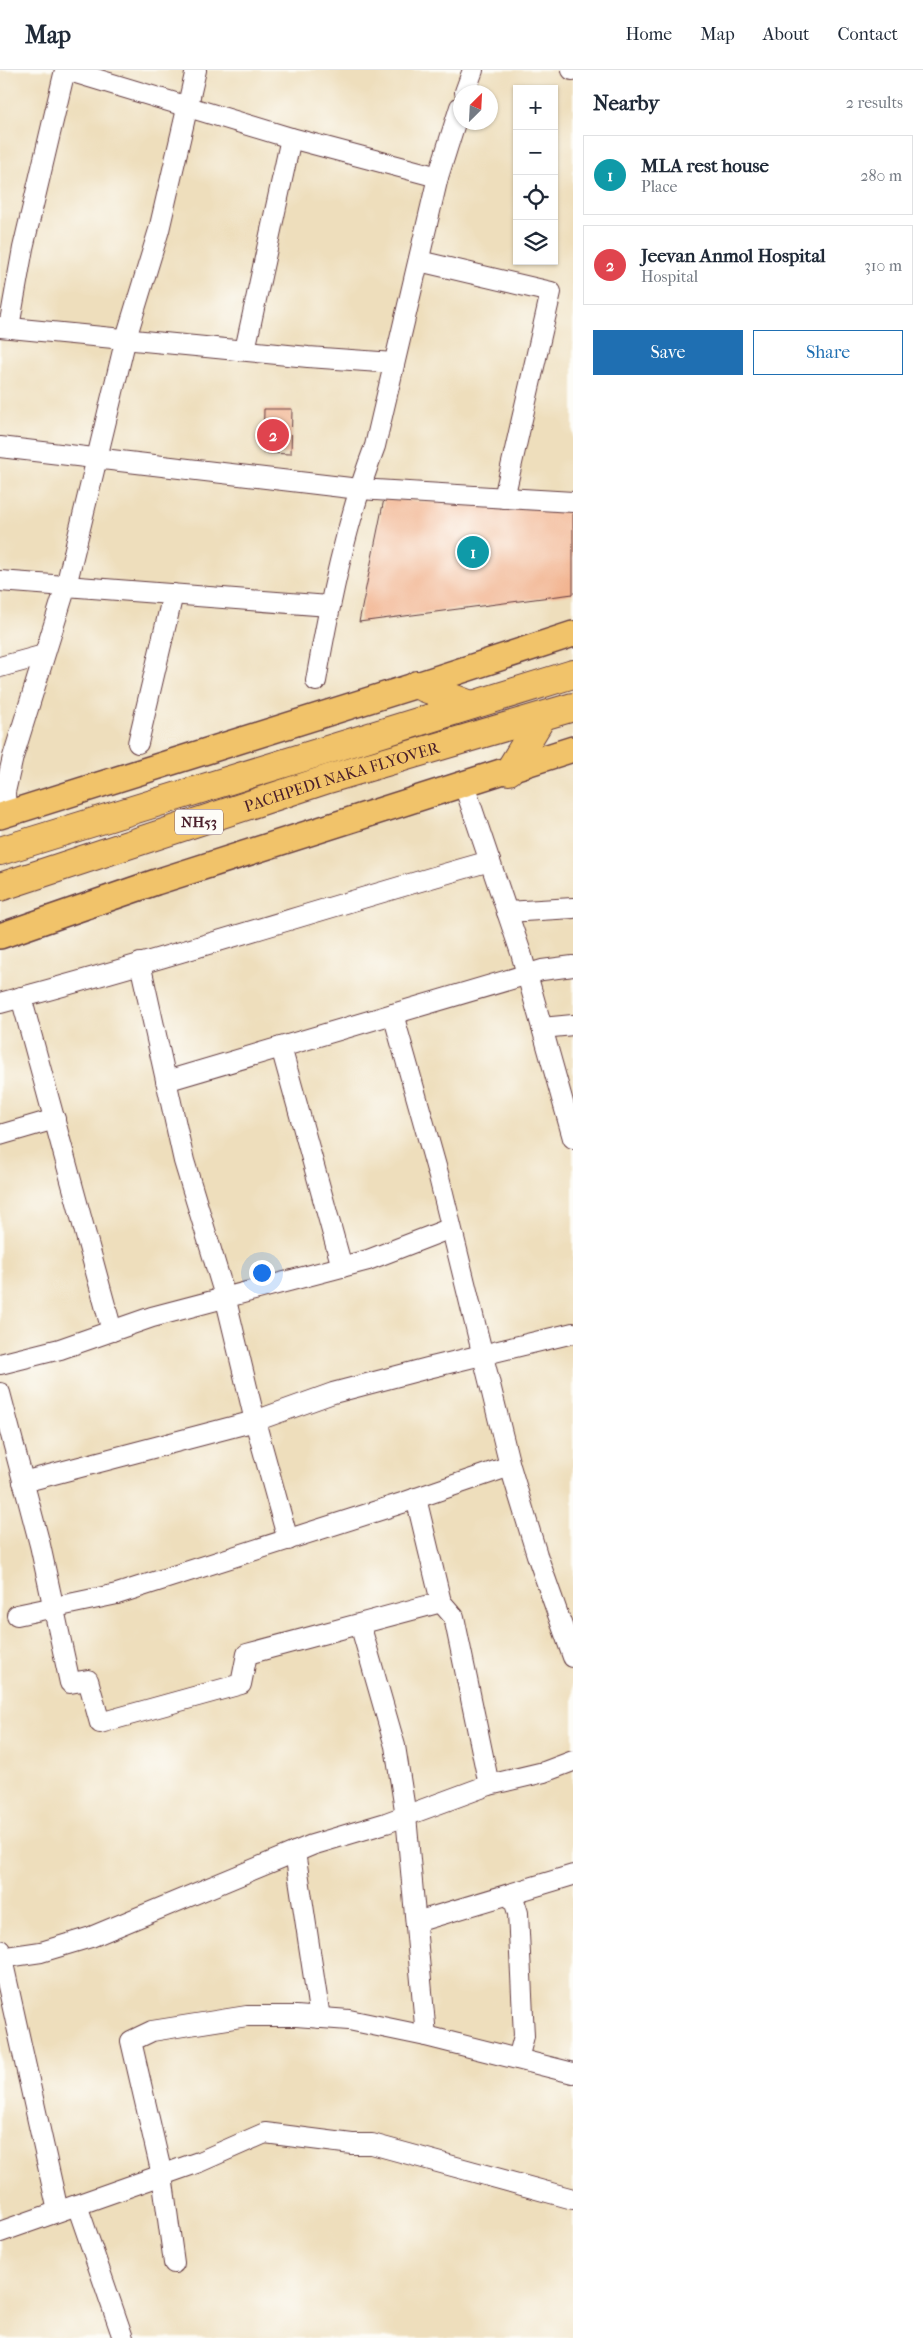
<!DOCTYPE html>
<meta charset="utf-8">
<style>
body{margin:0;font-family:"IM FELL French Canon",serif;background:#f2f2f3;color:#1f2937}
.controls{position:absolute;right:15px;top:15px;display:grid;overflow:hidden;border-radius:0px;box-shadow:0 1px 4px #0004}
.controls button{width:45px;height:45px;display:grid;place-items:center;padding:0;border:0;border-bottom:1px solid #e0e1e3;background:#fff;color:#1f2937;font:25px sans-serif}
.compass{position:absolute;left:453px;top:15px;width:45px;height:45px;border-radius:50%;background:#fff;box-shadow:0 1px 4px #0004;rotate:24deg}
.you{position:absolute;left:261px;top:1202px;width:18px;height:18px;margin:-12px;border:4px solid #fff;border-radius:50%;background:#1a73e8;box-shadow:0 0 0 8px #1a73e833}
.badge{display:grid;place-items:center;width:32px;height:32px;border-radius:50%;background:#1f6fb2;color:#fff;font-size:16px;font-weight:700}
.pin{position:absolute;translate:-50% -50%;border:2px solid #fff;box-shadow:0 1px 5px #0006}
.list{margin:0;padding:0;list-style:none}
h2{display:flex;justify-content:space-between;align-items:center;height:65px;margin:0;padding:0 20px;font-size:21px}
h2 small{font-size:16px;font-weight:400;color:#747a83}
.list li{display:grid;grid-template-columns:32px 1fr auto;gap:15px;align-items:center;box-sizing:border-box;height:80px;margin:0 10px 10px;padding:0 10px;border:1px solid #e0e1e3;border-radius:0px}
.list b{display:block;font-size:19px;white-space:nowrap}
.list p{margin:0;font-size:16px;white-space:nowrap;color:#747a83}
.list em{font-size:16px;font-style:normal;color:#747a83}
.actions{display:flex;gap:10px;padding:15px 20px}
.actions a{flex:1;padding:11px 0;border:1px solid #1f6fb2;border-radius:0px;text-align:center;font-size:18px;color:#1f6fb2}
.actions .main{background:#1f6fb2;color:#fff}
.icon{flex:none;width:28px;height:28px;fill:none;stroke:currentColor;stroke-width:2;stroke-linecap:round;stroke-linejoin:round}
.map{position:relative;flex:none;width:573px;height:2268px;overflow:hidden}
header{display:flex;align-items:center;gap:30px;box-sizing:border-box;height:70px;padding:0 25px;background:#fff;border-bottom:1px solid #e0e1e3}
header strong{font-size:24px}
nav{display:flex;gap:28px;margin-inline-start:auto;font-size:18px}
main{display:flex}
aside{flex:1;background:#fff}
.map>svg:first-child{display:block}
.building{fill:#f2b490}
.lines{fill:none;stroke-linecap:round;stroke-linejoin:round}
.minor-casing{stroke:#633c41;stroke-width:22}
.major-casing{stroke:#633c41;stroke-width:28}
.highway-casing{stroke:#633c41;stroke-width:30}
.minor{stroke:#fff;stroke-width:20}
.major{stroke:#f1c36a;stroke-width:25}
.highway{stroke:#f1c36a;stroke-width:28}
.labels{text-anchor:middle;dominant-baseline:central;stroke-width:4;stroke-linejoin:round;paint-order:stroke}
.shield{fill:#fdfcf7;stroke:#806168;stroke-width:1}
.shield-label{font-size:15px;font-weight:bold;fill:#4a1f2b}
.street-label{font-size:16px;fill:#4a1f2b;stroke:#fdfcf7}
</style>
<header>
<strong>Map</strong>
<nav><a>Home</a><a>Map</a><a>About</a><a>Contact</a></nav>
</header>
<main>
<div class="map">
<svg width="573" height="2268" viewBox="0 0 573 2268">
<rect width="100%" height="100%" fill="#fdfcf7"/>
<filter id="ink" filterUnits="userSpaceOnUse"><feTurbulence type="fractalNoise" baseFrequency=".02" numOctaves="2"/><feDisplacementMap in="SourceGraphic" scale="10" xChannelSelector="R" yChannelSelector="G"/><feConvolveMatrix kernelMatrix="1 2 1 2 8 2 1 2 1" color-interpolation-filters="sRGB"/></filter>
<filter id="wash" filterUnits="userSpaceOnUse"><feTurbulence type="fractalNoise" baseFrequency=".0096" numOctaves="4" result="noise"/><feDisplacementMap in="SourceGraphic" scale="20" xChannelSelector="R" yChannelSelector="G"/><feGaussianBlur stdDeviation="1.12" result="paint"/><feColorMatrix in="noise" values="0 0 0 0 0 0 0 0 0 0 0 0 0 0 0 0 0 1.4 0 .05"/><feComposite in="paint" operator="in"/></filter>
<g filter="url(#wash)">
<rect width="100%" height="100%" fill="#eedebc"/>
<g id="blocks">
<g class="building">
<polygon points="264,339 292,339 291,384 263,383"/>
<polygon points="384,429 573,440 573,524 359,552"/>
</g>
</g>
</g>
<g filter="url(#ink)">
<use href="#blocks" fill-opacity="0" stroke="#633c41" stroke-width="1"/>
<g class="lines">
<g class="minor-casing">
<g id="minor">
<polyline points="66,0 291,68 438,107"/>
<polyline points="572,0 573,0"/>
<polyline points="465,22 473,0"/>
<polyline points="419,191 551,222 504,428"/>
<polyline points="0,257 308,287 394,293"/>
<polyline points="9,257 23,178 65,0"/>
<polyline points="245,280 291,68"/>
<polyline points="0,377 359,419 573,432"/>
<polyline points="0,511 329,536"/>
<polyline points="0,597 44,585"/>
<path d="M316,611C330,531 346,452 375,376L438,107L460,37"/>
<polyline points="138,673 173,524"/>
<polyline points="464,715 521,883 573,1068"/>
<polyline points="6,744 5,722 13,687 66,516 126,268 159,160 196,0"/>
<polyline points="507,842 573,838"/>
<polyline points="140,893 184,1091 225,1226 255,1351 288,1470"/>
<polyline points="21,927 112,1261"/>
<path d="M0,933C164,890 326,837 490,791"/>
<polyline points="393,944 439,1107 510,1396 537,1485 573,1587"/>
<polyline points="542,958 573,955"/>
<polyline points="281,977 342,1197"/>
<polyline points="166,1011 542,900 573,896"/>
<polyline points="0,1065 55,1049"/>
<polyline points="0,1294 60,1279 152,1247 368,1190 451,1158"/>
<polyline points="0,1323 40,1475 70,1613 88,1610 100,1653 241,1614 247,1584 441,1532"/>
<polyline points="23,1412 255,1351 333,1323 428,1298 573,1263"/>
<polyline points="416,1428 441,1532 454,1547 489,1715"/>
<polyline points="17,1545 117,1524 402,1433 510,1396"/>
<polyline points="360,1554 395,1676 406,1746 426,1966"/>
<polyline points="295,1782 320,1948"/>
<polyline points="512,1824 518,1843 524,1966 518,1989"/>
<polyline points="416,1852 573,1805"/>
<polyline points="0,1880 58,2141"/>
<polyline points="0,1888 41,1882 91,1867 312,1775 386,1753 489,1715 544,1702 573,1691"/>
<polyline points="77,2135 123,2268"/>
<polyline points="0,2162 199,2092 265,2063 352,2074 372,2074 573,2129"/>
<polyline points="174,2193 162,2105 131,1971 152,1961 247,1946 296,1946 349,1950 426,1966 573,2003"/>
</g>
</g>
<g class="major-casing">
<g id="major">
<polyline points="0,746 417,615 573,564"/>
<polyline points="0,866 156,812 573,679"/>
</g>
</g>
<g class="highway-casing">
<g id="highway">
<polyline points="417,615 471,635"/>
<polyline points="509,701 542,647"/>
<polyline points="0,781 573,604"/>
<path id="s1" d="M0,817L328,709L573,637"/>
</g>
</g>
<use href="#minor" class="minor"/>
<use href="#major" class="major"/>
<use href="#highway" class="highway"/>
</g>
</g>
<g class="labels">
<rect class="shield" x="175" y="739.5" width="48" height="25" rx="4"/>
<g class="shield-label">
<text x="199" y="752">NH53</text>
</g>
<g class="street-label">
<text stroke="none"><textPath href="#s1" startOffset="359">PACHPEDI NAKA FLYOVER</textPath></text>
</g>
</g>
</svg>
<div class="controls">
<button>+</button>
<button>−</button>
<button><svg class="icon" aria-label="locate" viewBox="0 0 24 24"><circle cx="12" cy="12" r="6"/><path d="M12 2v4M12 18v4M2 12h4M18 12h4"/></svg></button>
<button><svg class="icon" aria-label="layers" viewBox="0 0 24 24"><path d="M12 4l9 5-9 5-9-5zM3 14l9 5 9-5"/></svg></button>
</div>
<svg class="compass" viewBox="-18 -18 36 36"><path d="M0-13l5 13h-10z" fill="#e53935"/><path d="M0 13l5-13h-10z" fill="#747a83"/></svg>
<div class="you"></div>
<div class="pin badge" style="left:473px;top:482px;background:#0f9aa8">1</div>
<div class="pin badge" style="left:273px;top:365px;background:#e0444e">2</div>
</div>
<aside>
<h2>Nearby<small>2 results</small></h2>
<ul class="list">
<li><span class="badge" style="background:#0f9aa8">1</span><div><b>MLA rest house</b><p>Place</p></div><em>280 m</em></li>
<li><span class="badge" style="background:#e0444e">2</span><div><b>Jeevan Anmol Hospital</b><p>Hospital</p></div><em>310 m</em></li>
</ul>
<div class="actions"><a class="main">Save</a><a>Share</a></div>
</aside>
</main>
